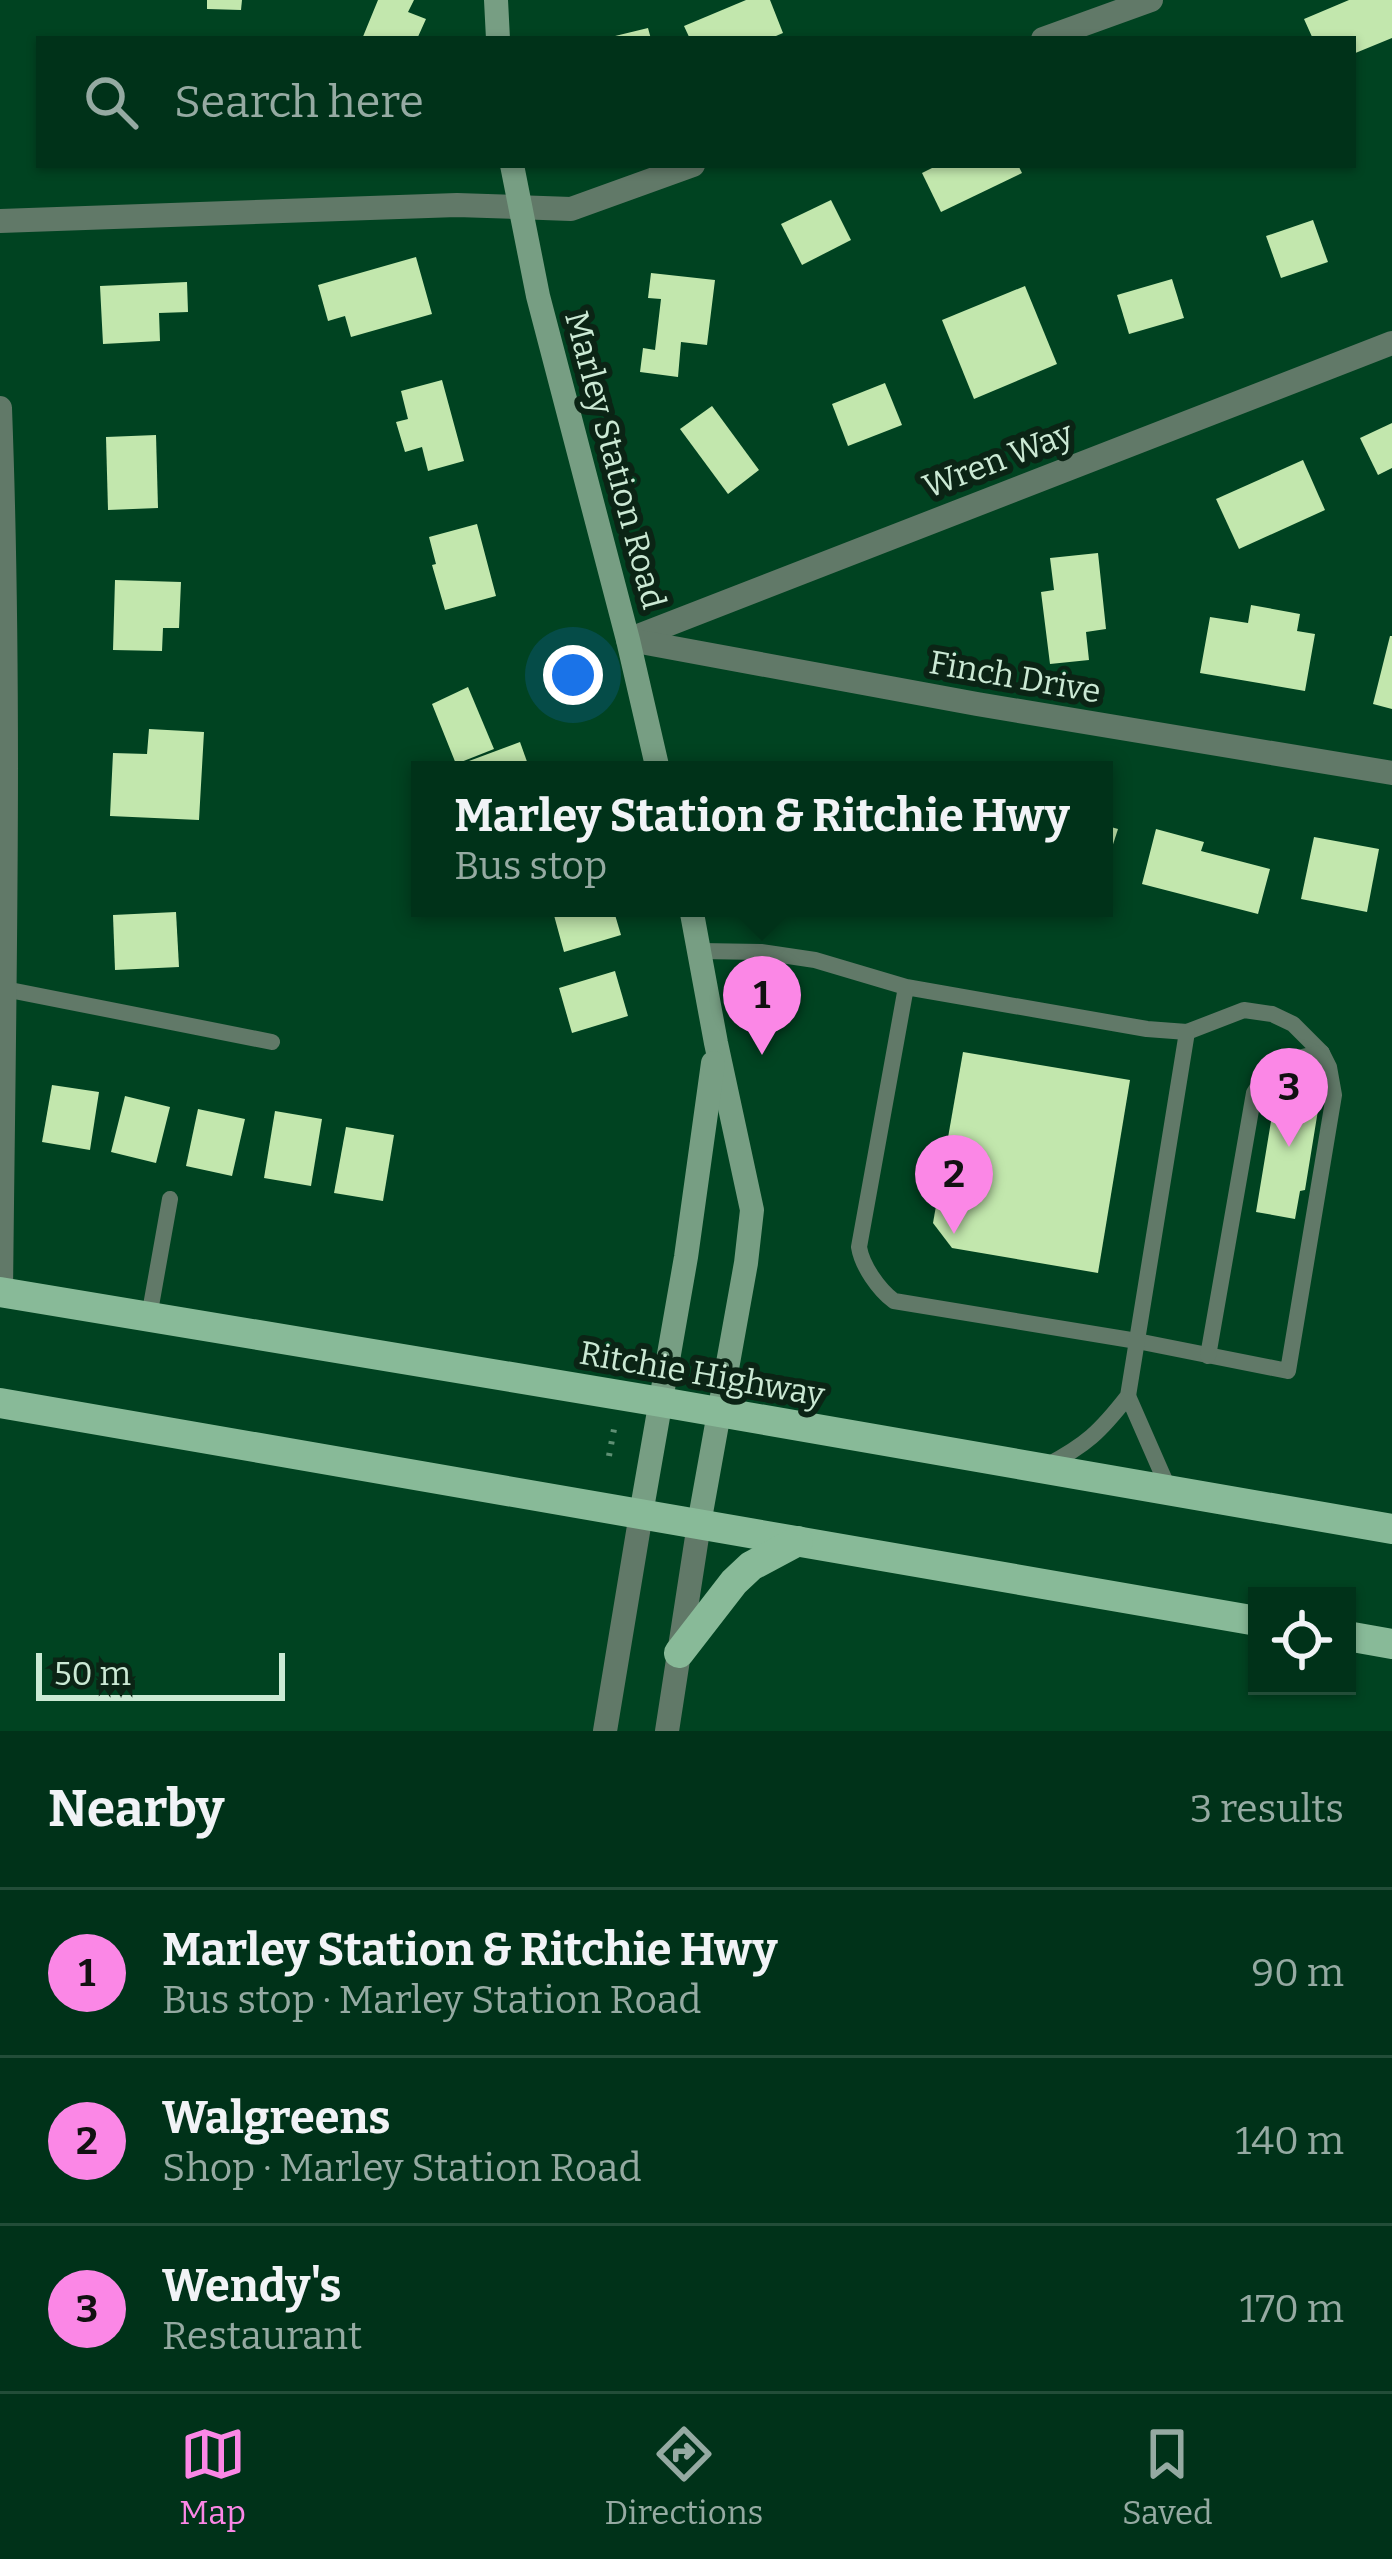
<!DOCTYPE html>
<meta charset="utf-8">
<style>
body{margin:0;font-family:Bitter,serif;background:#0e3e26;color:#f1f3f6}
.controls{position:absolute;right:36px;bottom:36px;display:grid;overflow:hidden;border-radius:0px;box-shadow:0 3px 9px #0004}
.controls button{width:108px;height:108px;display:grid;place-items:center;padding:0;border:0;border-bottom:3px solid #224d38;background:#003219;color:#f1f3f6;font:60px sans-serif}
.scale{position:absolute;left:36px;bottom:30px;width:249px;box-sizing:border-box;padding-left:12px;border:6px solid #cbe9d4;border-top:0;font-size:33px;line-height:42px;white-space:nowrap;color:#cbe9d4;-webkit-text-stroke:9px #0b2415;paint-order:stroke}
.you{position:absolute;left:573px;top:675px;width:42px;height:42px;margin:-30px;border:9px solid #fff;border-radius:50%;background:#1a73e8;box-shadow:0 0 0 18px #1a73e833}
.badge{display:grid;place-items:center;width:78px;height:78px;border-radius:50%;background:#fb87e6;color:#111;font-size:39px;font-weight:700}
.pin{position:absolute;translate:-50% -99px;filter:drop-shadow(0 3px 6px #0008)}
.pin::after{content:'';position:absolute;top:63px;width:42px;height:36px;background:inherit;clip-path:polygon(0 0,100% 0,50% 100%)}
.popup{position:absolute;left:411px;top:761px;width:702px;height:156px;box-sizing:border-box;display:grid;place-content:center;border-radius:0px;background:#003219;filter:drop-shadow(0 3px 9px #0005);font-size:39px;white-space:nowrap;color:#95aaa2}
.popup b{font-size:45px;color:#f1f3f6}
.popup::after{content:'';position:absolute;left:50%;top:100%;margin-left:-24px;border:24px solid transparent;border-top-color:#003219}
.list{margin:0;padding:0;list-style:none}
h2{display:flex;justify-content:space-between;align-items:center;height:156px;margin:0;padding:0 48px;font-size:51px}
h2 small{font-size:39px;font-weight:400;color:#95aaa2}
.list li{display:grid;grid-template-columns:78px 1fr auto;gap:36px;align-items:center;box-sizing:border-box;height:168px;padding:0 48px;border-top:3px solid #224d38}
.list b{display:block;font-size:45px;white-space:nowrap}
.list p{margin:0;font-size:39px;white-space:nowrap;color:#95aaa2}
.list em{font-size:39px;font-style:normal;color:#95aaa2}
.icon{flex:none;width:66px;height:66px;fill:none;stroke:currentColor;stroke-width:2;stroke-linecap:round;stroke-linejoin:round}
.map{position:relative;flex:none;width:1392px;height:1731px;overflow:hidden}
.search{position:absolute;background:#003219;box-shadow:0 3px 9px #0004;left:36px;right:36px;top:36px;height:132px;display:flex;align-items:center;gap:30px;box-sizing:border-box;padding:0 42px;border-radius:0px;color:#95aaa2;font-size:45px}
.sheet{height:660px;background:#003219}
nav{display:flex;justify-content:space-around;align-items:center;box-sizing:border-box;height:168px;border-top:3px solid #224d38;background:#003219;font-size:33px;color:#95aaa2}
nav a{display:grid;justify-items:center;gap:6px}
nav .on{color:#fb87e6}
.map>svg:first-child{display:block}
.building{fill:#c2e7ad}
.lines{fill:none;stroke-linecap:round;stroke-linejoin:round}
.path{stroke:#5f9074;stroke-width:6;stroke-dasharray:3 9;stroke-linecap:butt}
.lane{stroke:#617968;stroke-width:16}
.street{stroke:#617968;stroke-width:24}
.secondary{stroke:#779e83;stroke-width:24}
.primary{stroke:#88ba98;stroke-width:30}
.labels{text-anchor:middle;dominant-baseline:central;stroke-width:12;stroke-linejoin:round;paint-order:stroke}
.street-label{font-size:33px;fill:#cbe9d4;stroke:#0b2415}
</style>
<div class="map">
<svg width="1392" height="1731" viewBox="0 0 1392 1731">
<rect width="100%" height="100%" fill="#004321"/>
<g class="building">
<polygon points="207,0 242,0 241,10 207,9"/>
<polygon points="378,0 414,0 408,12 426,19 417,39 362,39"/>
<polygon points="746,0 770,0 783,33 769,39 690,39 684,26"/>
<polygon points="1349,0 1392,0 1392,38 1353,54 1353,39 1313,39 1304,19"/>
<polygon points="648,28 651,39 611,39 611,37"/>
<polygon points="938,165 1018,165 1022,173 941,212 922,173"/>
<polygon points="831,200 851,240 802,265 781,224"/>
<polygon points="1313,220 1328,262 1281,278 1266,236"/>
<polygon points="416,257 432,314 351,337 345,316 328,321 318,285"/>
<polygon points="651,273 715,280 707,345 681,342 678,377 640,372 643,348 655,350 661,299 648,298"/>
<polygon points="1172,279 1184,318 1129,334 1117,295"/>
<polygon points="187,282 188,312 159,313 160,341 103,344 100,286"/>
<polygon points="1025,286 1057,364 974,399 942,320"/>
<polygon points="442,380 464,461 428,471 422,447 405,452 396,422 408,419 401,391"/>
<polygon points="885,383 902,425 848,446 832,404"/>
<polygon points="712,406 759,470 728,494 680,429"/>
<polygon points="1392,423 1392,468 1378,475 1360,438"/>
<polygon points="156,435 158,508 108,510 106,437"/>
<polygon points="1303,460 1325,510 1239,549 1216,499"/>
<polygon points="477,524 496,596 445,610 432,565 436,564 429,537"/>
<polygon points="1098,553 1106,629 1086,632 1089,660 1050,664 1041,592 1054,590 1050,558"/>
<polygon points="115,580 181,582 179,628 163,628 162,651 113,650"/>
<polygon points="1251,605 1300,614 1297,631 1315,634 1305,691 1200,673 1210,617 1248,623"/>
<polygon points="1390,636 1392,636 1392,709 1373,704"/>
<polygon points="468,687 494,749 456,764 432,704"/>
<polygon points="149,729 204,732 199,820 110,816 113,753 147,754"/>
<polygon points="520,742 530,770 473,770 469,761"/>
<polygon points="1104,825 1118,829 1105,869 1104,869"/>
<polygon points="1156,829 1204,842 1201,851 1270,869 1258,914 1142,884"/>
<polygon points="1314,837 1379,849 1367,912 1301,899"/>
<polygon points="552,908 613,908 621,935 564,952"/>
<polygon points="176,912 179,967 115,970 113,915"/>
<polygon points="615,971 628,1016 572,1033 559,988"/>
<polygon points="963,1052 1130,1080 1098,1273 952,1248 933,1223"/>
<polygon points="52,1085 99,1092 90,1150 42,1142"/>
<polygon points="125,1096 170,1107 156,1163 111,1152"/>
<polygon points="1275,1097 1319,1104 1305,1190 1300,1191 1295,1219 1256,1212"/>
<polygon points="198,1109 245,1119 232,1176 186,1166"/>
<polygon points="275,1111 322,1119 311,1186 264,1178"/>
<polygon points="346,1127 394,1135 383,1201 334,1193"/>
</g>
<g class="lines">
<polyline class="path" points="609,1456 614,1429"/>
<g class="lane">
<path d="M701,951L761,952L815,960L906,987L1147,1029L1187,1032L1244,1010L1272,1014L1293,1024L1322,1053L1329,1067L1334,1095L1288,1371L1137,1341L894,1301C879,1290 862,1266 859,1247L906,987"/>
<polyline points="0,988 272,1042"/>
<polyline points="149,1317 170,1199"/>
<path d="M1208,1356L1254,1093C1273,1060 1286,1060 1322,1053"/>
<polyline points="1128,1396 1170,1492"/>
<path d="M1046,1466C1086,1445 1100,1432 1128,1396L1187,1032"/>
</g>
<g class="street">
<polyline points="1043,39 1151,0"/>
<polyline points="0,221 457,205 571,209 693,165"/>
<path d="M0,408C11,702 4,997 1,1292"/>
<polyline points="628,640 1392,343"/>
<polyline points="630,640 977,704 1392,773"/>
<polyline points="605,1731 641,1514"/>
<polyline points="667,1731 699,1524"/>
</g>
<g class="secondary">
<polyline points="496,0 498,39"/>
<polyline points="512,165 538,296 628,640 658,770"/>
<polyline points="691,908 716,1043 752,1210 746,1263 699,1524"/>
<polyline points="641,1514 686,1257 713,1063"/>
</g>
<g class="primary">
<polyline points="0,1292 661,1402 1392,1529"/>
<polyline points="0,1403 1257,1621"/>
<polyline points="1347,1636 1392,1644"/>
<polyline points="679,1653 734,1582 751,1566 798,1541"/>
</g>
</g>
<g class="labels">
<g class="street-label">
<text transform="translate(615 460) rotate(75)">Marley Station Road</text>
<text transform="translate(998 460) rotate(-21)">Wren Way</text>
<text transform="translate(1015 677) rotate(10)">Finch Drive</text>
<text transform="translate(702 1374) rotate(10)">Ritchie Highway</text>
</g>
</g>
</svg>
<div class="controls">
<button><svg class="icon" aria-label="locate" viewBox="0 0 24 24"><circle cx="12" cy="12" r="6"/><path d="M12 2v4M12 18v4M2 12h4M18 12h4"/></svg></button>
</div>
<div class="scale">50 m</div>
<div class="you"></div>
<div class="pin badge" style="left:762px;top:1055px">1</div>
<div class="popup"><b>Marley Station &amp; Ritchie Hwy</b>Bus stop</div>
<div class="pin badge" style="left:954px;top:1234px">2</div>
<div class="pin badge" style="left:1289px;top:1147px">3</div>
<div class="search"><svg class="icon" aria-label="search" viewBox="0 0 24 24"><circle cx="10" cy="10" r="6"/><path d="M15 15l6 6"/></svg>Search here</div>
</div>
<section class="sheet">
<h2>Nearby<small>3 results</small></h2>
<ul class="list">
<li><span class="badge">1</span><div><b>Marley Station &amp; Ritchie Hwy</b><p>Bus stop · Marley Station Road</p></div><em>90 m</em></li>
<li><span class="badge">2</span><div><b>Walgreens</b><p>Shop · Marley Station Road</p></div><em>140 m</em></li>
<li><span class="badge">3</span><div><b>Wendy's</b><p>Restaurant</p></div><em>170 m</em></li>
</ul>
</section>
<nav>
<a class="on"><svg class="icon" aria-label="map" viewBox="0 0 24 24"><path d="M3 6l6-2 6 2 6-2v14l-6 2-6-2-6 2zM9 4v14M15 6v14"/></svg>Map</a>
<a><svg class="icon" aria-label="directions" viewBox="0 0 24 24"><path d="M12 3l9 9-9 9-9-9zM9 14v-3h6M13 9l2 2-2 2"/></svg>Directions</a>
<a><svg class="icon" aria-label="saved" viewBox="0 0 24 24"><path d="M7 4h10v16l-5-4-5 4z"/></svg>Saved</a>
</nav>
